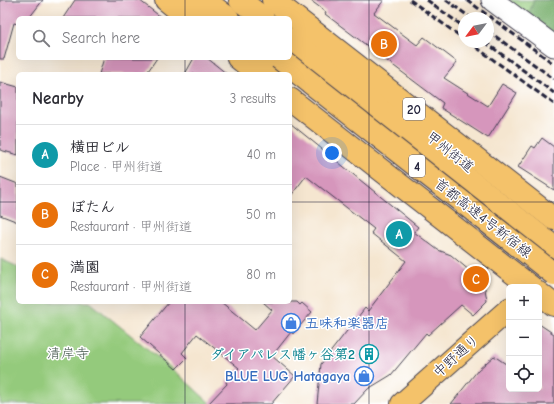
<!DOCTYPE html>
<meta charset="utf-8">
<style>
body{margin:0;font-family:"Comic Neue","Klee One",sans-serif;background:#f7f7f7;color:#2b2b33}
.controls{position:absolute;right:12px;bottom:12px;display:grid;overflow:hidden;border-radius:6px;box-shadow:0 4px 16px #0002}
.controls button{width:36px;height:36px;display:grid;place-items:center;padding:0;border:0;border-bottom:1px solid #e1e1e2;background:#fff;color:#2b2b33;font:20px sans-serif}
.compass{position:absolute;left:458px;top:12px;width:36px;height:36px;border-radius:50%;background:#fff;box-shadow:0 4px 16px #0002;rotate:238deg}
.you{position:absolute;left:332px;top:153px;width:14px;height:14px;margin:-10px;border:3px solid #fff;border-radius:50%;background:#1a73e8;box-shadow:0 0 0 6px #1a73e833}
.badge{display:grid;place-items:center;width:26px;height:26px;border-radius:50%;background:#c8321e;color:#fff;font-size:13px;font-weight:700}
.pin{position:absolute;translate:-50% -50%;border:2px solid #fff;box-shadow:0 1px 4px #0006}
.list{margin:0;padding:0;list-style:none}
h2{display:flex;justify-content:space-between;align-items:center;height:52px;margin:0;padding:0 16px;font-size:17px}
h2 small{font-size:13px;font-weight:400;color:#7c7c81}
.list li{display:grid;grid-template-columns:26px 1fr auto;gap:12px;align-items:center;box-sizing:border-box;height:60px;padding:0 16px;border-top:1px solid #e1e1e2}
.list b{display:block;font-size:15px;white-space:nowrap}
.list p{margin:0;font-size:13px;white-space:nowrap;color:#7c7c81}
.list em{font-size:13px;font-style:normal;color:#7c7c81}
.icon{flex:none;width:22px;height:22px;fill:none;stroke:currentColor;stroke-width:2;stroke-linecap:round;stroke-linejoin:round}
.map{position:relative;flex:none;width:554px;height:404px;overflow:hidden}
.search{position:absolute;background:#fff;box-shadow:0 4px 16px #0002;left:16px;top:16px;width:276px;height:44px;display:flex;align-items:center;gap:10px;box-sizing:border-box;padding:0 14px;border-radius:6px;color:#7c7c81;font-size:15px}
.panel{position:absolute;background:#fff;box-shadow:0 4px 16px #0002;left:16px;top:72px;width:276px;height:232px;border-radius:6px}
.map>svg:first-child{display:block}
.green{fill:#94ca7c;stroke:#5b765c}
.forest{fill:#77ae6c;stroke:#4c6854}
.building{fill:#d696bc}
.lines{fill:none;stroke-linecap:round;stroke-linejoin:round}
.minor-casing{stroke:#423f51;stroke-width:23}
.major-casing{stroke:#423f51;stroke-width:24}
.highway-casing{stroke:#423f51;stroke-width:24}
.minor{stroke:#fff;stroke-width:21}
.major{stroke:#f4c26a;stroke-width:22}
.highway{stroke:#f4c26a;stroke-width:22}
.rail{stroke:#22223b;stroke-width:3;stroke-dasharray:6 3;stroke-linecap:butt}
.highway-bridge-casing{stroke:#423f51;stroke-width:24;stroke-linecap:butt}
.highway-bridge{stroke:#f4c26a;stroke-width:22}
.grid{fill:none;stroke:#22223b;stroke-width:1;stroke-opacity:0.55}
.labels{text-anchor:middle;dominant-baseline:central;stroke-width:3;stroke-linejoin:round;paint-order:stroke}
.shield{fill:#fff;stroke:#646476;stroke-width:1}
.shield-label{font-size:13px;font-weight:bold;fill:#22223b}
.street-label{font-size:14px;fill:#22223b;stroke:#fff}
.shop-label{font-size:14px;font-weight:bold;fill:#366cbe;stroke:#fff;text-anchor:start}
.park-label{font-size:14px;fill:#4a5d52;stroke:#fff}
.culture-label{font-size:14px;font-weight:bold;fill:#0d838f;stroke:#fff;text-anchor:end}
</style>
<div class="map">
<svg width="554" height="404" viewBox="0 0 554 404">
<rect width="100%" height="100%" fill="#fff"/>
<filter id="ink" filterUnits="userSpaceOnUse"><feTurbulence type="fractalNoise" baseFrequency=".025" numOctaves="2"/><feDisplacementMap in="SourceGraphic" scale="8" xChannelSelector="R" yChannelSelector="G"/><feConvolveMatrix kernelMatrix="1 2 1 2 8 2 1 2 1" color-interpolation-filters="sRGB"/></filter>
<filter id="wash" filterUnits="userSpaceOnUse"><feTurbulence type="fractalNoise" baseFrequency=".012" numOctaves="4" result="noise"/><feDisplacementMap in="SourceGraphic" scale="16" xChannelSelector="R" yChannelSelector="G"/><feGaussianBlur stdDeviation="0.9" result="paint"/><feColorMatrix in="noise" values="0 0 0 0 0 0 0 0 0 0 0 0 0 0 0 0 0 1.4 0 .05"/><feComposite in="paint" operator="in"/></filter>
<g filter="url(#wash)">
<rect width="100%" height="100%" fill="#f5e6d0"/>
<g class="green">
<polygon points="509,0 554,0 554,38"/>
<polygon points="1,259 18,267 18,302 90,302 176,372 211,404 0,404"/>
</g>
<polygon class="forest" points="534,0 554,0 554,37 533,21 529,13"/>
<g id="blocks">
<g class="building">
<polygon points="0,0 43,0 29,18 18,18 18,24 14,23 4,59 0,59"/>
<polygon points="75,0 139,0 162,18 63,18"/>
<polygon points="310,0 384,0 374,13 417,45 424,37 457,62 444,78 488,106 502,84 517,93 488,138 441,108 443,103 325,14 326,12"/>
<polygon points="104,58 157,58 146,74 99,74"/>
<polygon points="194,58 207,58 227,74 185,74"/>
<polygon points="0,82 18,87 18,155 0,150"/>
<polygon points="290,123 418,227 414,232 438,250 451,255 484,283 487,301 473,315 461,305 428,335 426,333 391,375 368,389 354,404 317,404 321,364 365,308 368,311 406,261 371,233 374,229 306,176 290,197"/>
<polygon points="542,138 554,147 554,190 518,167 532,146 535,148"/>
<polygon points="0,177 18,184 18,222 0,215"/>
<polygon points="169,302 221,302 255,330 272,310 263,302 297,302 300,305 302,303 312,312 293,334 291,332 272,356 295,376 271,404 208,404 227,384 226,382 239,368 197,334 182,353 187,358 176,369 140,337"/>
<polygon points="539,324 554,334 554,404 451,404 478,370 494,356 509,366 509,389 539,389"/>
</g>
</g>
</g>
<g filter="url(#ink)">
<use href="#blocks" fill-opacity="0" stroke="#423f51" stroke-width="1"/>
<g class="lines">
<g class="minor-casing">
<polyline id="minor" points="492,0 554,46"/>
</g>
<g class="major-casing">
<polyline id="major" points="402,404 509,309"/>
</g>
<g class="highway-casing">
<g id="highway">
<polyline points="166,0 188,18"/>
<polyline points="185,0 207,18"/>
<polyline points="205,0 228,18"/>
<polyline points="240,0 263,18"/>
<polyline points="273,0 554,219"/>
<polyline points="290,39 554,247"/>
<polyline points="238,58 258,74"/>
<polyline points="258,58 279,74"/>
<polyline points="290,99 531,287"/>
<polyline points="539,293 554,305"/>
</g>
</g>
<use href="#minor" class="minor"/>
<use href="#major" class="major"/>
<use href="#highway" class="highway"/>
<g class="rail">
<polyline points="410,0 464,39"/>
<polyline points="427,0 464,27"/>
<polyline points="446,0 471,18"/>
<polyline points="467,0 554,64"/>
<polyline points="488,31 554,79"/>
<polyline points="469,42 554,104"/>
<polyline points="485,42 554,93"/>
</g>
<g class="highway-bridge-casing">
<polyline id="highway-bridge" points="279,58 554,274"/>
</g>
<use href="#highway-bridge" class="highway-bridge"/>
</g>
</g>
<path class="grid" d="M185,0V18M369,0V404M185,58V74M0,202H18M290,202H554M185,302V404"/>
<defs>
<g id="shop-ring" transform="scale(1)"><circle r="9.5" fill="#fff" stroke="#3f7fe0" stroke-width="1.5"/><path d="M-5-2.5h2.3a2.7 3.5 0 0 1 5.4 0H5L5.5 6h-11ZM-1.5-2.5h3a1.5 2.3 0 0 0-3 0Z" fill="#3f7fe0"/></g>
<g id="building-ring" transform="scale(1)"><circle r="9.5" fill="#fff" stroke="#0f9aa8" stroke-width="1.5"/><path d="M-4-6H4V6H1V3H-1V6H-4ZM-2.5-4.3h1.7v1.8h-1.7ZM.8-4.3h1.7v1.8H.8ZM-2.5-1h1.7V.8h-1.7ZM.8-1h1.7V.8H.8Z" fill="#0f9aa8"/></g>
</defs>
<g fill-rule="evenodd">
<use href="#shop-ring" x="291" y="323"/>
<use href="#building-ring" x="369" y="354"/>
<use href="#shop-ring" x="364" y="376"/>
</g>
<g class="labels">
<g class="shield">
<rect x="403" y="98" width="22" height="22" rx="3"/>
<rect x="409" y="155" width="16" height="22" rx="3"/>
</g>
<g class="shield-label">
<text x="414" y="109">20</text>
<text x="417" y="166">4</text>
</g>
<g class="street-label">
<text transform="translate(450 152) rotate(38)">甲州街道</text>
<text transform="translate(483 218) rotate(38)">首都高速4号新宿線</text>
<text transform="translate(456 356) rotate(-42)">中野通り</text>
</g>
<g class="shop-label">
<text x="305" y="323">五味和楽器店</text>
<text x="350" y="376" text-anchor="end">BLUE LUG Hatagaya</text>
</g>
<g class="park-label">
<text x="68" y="353">清岸寺</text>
</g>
<g class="culture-label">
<text x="355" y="354">ダイアパレス幡ヶ谷第2</text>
</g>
</g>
</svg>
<div class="controls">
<button>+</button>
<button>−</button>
<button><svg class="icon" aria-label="locate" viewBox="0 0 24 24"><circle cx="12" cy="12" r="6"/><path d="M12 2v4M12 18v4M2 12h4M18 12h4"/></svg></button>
</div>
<svg class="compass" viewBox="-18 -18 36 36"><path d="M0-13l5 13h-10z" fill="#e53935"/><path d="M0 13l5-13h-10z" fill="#7c7c81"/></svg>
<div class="you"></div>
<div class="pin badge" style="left:399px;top:234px;background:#0f9aa8">A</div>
<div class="pin badge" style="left:384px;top:44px;background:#e8710a">B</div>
<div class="pin badge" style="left:476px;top:279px;background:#e8710a">C</div>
<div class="search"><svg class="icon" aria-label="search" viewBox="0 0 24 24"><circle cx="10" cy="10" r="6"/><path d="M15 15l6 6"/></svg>Search here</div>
<section class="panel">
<h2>Nearby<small>3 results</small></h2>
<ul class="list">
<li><span class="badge" style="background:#0f9aa8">A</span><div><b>横田ビル</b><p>Place · 甲州街道</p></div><em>40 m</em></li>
<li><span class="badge" style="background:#e8710a">B</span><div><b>ぼたん</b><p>Restaurant · 甲州街道</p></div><em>50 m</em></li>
<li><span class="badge" style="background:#e8710a">C</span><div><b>満園</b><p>Restaurant · 甲州街道</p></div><em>80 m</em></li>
</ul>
</section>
</div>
